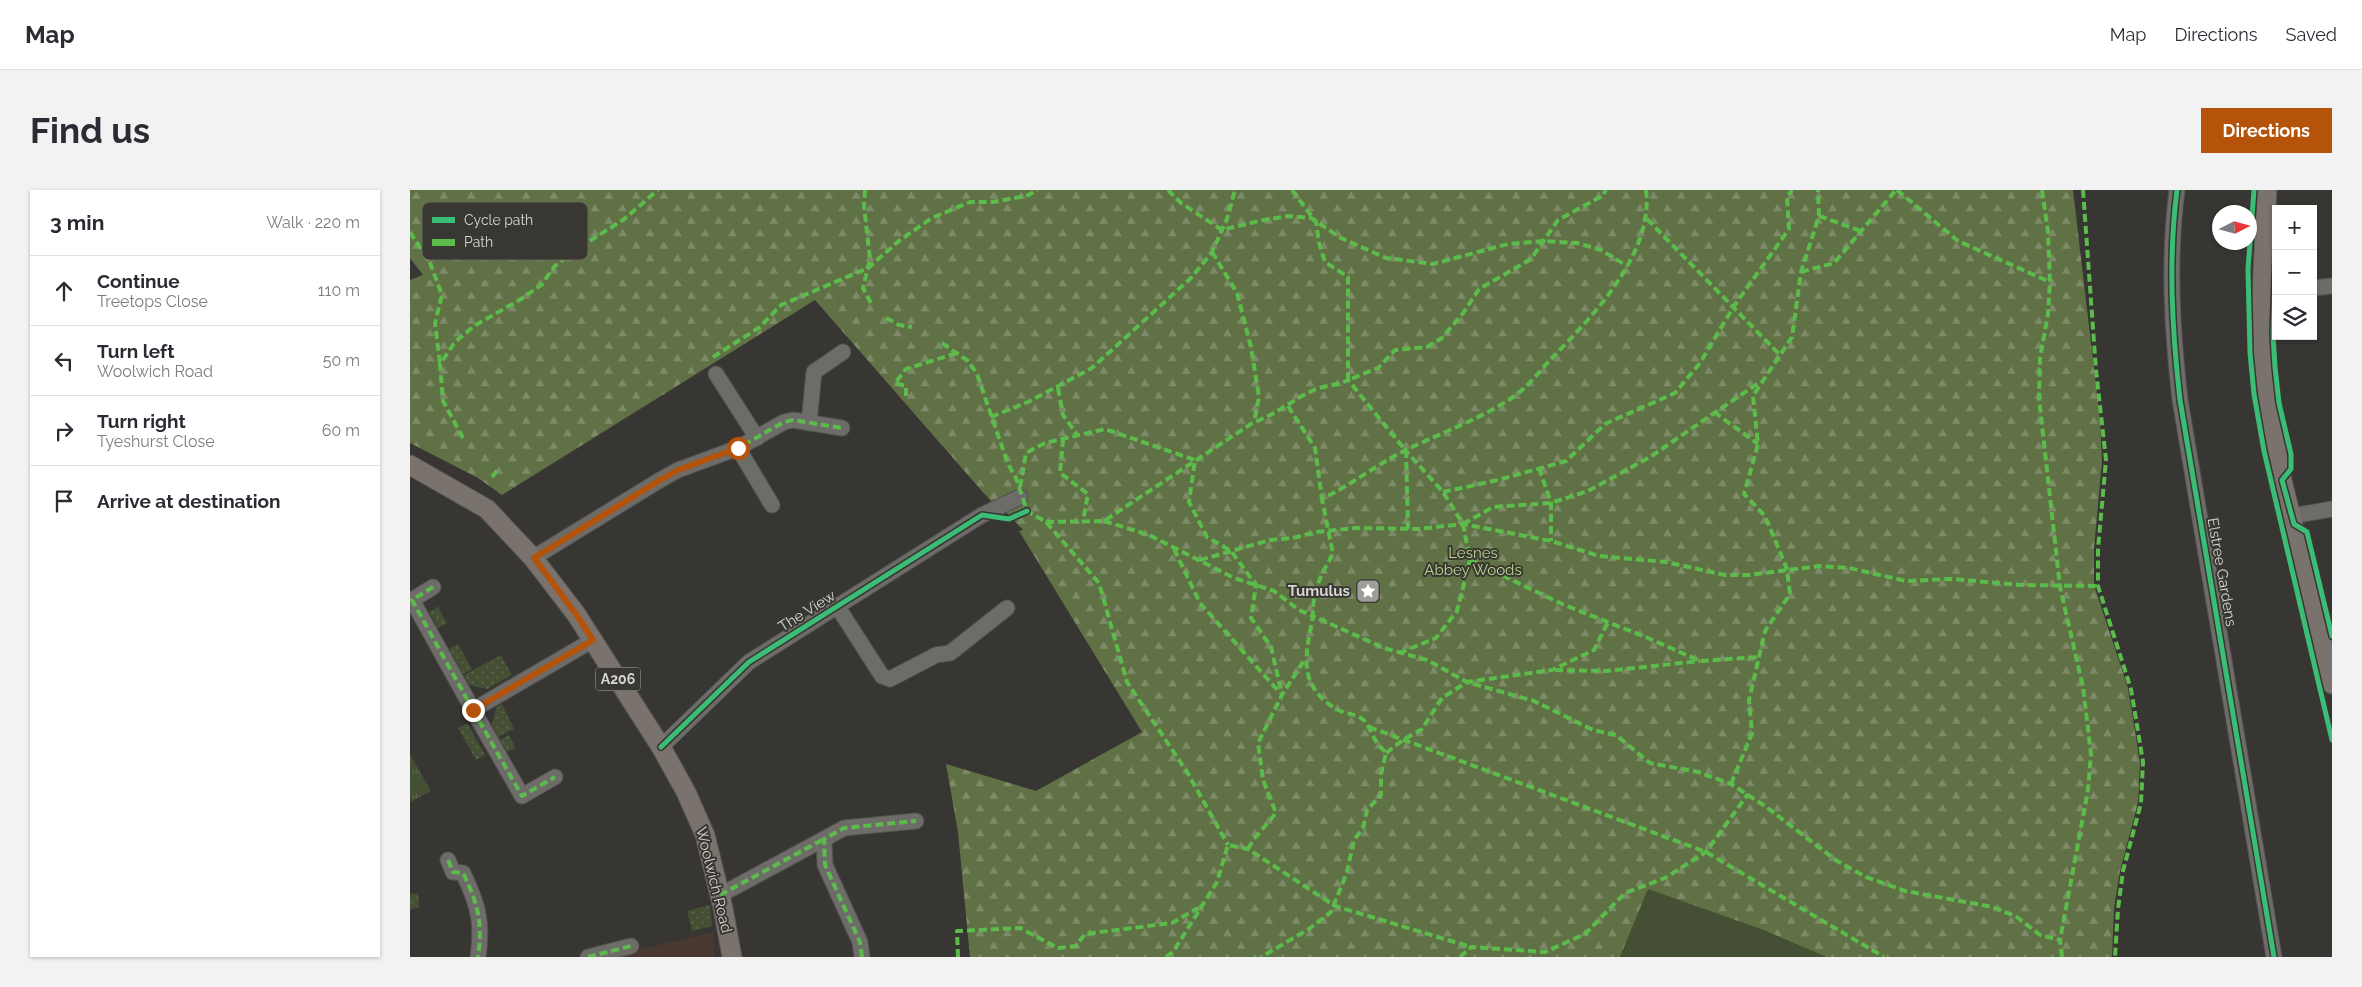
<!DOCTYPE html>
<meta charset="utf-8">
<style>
body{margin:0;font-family:Raleway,sans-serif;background:#f2f2f3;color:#2b2b33}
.controls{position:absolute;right:15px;top:15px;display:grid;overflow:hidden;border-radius:0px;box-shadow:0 1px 4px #0004}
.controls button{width:45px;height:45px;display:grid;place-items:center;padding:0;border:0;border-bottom:1px solid #e1e1e2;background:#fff;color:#2b2b33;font:25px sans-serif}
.compass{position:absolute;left:1802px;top:15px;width:45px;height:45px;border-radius:50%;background:#fff;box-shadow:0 1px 4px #0004;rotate:84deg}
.stop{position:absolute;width:15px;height:15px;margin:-11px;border:4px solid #b45309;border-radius:50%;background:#fff}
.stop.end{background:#b45309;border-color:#fff;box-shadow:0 1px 5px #0008}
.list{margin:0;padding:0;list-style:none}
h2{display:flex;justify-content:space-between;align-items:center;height:65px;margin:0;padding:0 20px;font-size:21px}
h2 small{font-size:16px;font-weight:400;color:#7c7c81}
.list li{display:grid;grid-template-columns:32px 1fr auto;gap:15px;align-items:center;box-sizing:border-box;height:70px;padding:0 20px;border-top:1px solid #e1e1e2}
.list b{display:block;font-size:19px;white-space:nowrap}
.list p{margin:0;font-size:16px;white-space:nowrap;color:#7c7c81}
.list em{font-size:16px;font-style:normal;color:#7c7c81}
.icon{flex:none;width:28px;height:28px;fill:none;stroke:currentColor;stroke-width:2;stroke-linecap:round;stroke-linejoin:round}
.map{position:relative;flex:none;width:1922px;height:767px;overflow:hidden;border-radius:0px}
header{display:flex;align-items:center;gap:30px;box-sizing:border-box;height:70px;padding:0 25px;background:#fff;border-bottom:1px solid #e1e1e2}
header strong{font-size:24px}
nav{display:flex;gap:28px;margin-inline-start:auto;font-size:18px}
.intro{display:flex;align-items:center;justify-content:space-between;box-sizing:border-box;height:120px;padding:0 30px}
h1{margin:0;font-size:35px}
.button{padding:12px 22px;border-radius:0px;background:#b45309;color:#fff;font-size:18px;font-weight:700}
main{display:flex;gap:30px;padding:0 30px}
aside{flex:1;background:#fff;border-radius:0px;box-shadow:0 1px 4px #0004}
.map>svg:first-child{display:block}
.education{fill:#493930}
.grass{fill:url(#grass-dots)}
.forest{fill:url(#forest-firs)}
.park{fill:url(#park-tufts)}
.garden{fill:#444f33}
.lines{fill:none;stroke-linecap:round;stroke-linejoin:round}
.minor-casing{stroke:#53524f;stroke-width:17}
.major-casing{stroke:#53524f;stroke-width:21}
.minor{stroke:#6d6c69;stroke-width:15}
.major{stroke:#79726d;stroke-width:19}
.quiet{stroke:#5cbc4b;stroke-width:4;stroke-dasharray:8 4;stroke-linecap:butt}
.cycleway-casing{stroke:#393731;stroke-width:8}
.cycleway{stroke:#3abd76;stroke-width:5}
.route{stroke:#b45309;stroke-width:6}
.labels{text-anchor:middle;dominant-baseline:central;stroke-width:4;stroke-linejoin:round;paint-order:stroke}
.shield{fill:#393731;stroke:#a8a6a1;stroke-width:1}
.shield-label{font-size:14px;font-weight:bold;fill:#d7d5d1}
.park-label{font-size:15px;fill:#bad78c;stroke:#393731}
.street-label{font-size:15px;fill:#d7d5d1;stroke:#393731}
.poi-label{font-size:15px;font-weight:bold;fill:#d7d5d1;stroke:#393731;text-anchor:end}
.key{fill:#393731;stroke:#686661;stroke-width:1}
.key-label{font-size:14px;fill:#d7d5d1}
</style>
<header>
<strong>Map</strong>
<nav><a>Map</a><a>Directions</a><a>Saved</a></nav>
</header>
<div class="intro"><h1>Find us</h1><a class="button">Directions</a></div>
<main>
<aside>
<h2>3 min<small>Walk · 220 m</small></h2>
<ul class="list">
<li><svg class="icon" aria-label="ahead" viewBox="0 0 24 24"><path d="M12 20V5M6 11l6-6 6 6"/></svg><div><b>Continue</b><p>Treetops Close</p></div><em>110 m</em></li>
<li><svg class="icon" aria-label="left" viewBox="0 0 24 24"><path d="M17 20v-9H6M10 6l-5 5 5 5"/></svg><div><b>Turn left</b><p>Woolwich Road</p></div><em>50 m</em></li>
<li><svg class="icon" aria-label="right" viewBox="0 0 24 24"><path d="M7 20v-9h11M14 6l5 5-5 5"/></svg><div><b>Turn right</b><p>Tyeshurst Close</p></div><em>60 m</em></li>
<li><svg class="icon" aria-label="arrive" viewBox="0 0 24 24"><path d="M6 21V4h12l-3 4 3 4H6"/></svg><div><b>Arrive at destination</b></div></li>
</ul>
</aside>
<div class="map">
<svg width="1922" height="767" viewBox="0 0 1922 767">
<defs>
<pattern id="grass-dots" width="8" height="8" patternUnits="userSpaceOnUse" patternTransform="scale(1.25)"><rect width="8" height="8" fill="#444f33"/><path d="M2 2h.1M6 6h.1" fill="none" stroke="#5e6750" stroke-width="1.8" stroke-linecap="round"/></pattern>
<pattern id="forest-firs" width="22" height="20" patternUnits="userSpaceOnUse" patternTransform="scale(1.25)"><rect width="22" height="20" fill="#617146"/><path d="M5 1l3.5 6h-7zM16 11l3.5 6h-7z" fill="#7e8b68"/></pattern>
<pattern id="park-tufts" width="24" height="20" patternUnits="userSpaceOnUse" patternTransform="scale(1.25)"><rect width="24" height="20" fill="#444f33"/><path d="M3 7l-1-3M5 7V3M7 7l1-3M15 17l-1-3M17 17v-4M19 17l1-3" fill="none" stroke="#5e6750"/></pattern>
</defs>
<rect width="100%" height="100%" fill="#373633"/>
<polygon class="education" points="304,742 304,767 202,767 202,766"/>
<g class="grass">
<polygon points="28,417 37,433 28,438 19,422"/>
<polygon points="48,454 62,479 53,484 39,459"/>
<polygon points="91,465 102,485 77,499 59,495 54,485"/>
<polygon points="92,514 104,539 88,547 82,535 86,518"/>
<polygon points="57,533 75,565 66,570 48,538"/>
<polygon points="99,545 105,558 97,562 90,550"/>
<polygon points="8,703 9,717 0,720 0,704"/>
<polygon points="300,715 302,736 282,741 277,721"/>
</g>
<polygon class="forest" points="0,0 1663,0 1690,230 1692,271 1684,359 1684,395 1718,498 1730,573 1728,613 1710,681 1704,718 1702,767 1416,767 1353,740 1239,700 1210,767 560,767 548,642 536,574 626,601 732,542 609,341 613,340 586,312 582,312 571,300 405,110 92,305 68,288 0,253 0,90 13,85 0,68"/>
<polygon class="park" points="0,564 21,601 0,612"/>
<polygon class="garden" points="1238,699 1353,740 1416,767 1210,767"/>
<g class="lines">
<g class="minor-casing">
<g id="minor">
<path d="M1767,0C1758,70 1762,140 1770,210L1864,767"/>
<polyline points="1903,98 1922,96"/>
<polyline points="306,184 347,248"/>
<polyline points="399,233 404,182 433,162"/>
<polyline points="328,258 362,315"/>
<polyline points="1882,326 1922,319"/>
<polyline points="123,368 250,290 268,280 328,258 374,232 383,230 432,238"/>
<polyline points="23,397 2,410 63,520 183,450"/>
<polyline points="427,416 472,486 480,489 526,465 540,463 597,418"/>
<polyline points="63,520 112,606 145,587"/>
<polyline points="251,557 339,472 572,325 610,307"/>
<path d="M38,670L43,682L53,683C68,714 73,732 68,767"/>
<polyline points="310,705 414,649"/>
<polyline points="178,767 221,756"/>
<polyline points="452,767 450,752 415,675 414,649 434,638 506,631"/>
</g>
</g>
<g class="major-casing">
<g id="major">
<polyline points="1857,0 1851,122 1853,189 1872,290 1922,494"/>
<polyline points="0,275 77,319 123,368 166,424 251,557 276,602 295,645 313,718 322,767"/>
</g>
</g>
<use href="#minor" class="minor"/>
<use href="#major" class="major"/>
<g class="quiet">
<polyline points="455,0 454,16 460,69 453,98 462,115"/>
<polyline points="758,0 771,13 812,40 849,31 878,26 901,28 931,48 976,68 1023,74 1098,54 1134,51 1167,53 1191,60 1217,76"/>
<polyline points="882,0 906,32 909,53 915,72 938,87 938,190 968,178 985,160 1017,157 1032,148 1054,122 1069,99 1121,69 1148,30 1192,6 1196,0"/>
<path d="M1236,0C1244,64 1182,127 1140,170C1129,182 1117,198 1103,207C1069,230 1030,243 994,261C966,275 941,295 912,309L923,364C911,384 902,402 903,426L974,458L1017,470L1057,492L1124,511L1183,540L1206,545L1240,573L1288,582L1321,594L1355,616L1427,671L1456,687L1495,701L1583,717L1607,727L1630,745L1650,750L1652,767"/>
<polyline points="1487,0 1548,51 1640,92"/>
<polyline points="1632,0 1638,42 1640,92 1638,124 1630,168 1629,208 1650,397 1673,497 1681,564 1678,600 1650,750"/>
<polyline points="1673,0 1686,180 1696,270 1688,359 1688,396 1721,499 1733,572 1731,613 1713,681 1708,719 1705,767"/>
<polyline points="1409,26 1451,41"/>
<polyline points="1237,29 1371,166"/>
<polyline points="0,42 20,73 32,105 25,133 30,174"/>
<polyline points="802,62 827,103 841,157 849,207 844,232"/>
<polyline points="1391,82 1424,73 1486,0"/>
<polyline points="476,128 489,135 502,137"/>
<polyline points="532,153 558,171 567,184 598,274 606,288 617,321 636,332 689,393 717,492 777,582 818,655"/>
<polyline points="303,167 350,137 371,115 458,78 490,50 522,28 560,12 583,12 616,6 628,0"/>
<polyline points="648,198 653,225 668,246"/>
<polyline points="496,206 496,196 485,193 496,179 547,163"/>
<polyline points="878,216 905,258 912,309"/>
<polyline points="1304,222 1348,254"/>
<polyline points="581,227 618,212 682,178 781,88 802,62 817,29 825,0"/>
<polyline points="53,248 33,211 30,174 45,152 64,136 111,109 131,95 145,76 162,62 213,30 248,0"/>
<polyline points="653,249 650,283 678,304 673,331"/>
<polyline points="1129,278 1141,313 1141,351"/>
<polyline points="82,287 89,278"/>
<polyline points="610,297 616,263 635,253 695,239 785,270 779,312 797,347 821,361 846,395 841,428 861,457 872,505"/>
<polyline points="1033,302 1088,290 1156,271 1195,234 1265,203 1290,173 1324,116 1379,39 1377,7 1382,0"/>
<path d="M694,331L739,345L824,388L864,401L889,420L903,426C896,464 886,494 926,519C933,523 944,524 951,528C959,533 961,544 966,551C968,556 973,559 976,563L971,584V605L957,620L953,638L944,650L937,682L921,722L899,739L851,767"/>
<path d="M636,332L694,331L844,232C866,225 883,209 904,200C915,195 927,196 938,190L996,261L998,339"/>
<polyline points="1053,334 1083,317 1141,313 1178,301 1240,267 1350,192"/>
<polyline points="764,359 790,413 870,503"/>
<polyline points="123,368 250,290 268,280 328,258 374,232 383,230 432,238"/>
<polyline points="790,370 860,350 883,348 907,342 946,338 1008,339 1053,334 1141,351 1189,366 1256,372 1315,385 1339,385 1409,376 1439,378 1496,391 1542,389 1611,395 1688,396"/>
<polyline points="1060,370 1152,414 1238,448 1290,471 1349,467"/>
<polyline points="23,397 2,410 63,520 183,450"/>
<polyline points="989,463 1026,448 1047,421 1060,370 1053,334 1033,302 996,261"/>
<polyline points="1145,480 1196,481 1290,471"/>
<polyline points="63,520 112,606 145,587"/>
<polyline points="959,537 1296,662 1474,767"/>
<polyline points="976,563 993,550 1012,539 1032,508 1057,492 1142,480 1184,460 1198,432"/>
<polyline points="1321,594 1342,543 1339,510 1355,441 1380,404 1377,379 1355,326 1334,304 1348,254 1343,206 1382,147 1391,82 1409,26 1408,0"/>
<polyline points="838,659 844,649 866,623 853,590 848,553 872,505 895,469"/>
<path d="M38,670L43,682L53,683C68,714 73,732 68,767"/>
<polyline points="310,705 414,649"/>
<polyline points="178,767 221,756"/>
<polyline points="452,767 450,752 415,675 414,649 434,638 506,631"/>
<polyline points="548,767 547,741 610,738 648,758 666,756 675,744 762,733 788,718"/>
<polyline points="756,767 763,762 807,692 818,655 838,659 925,716 1061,757"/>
<polyline points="1050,767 1061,757 1135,762 1175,744 1215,703 1255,688 1296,662 1338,604"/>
</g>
<g class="cycleway-casing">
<g id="cycleway">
<path d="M1767,0C1758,70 1762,140 1770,210L1864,767"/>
<polyline points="1844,0 1838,79 1840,163 1844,204 1854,261 1922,550"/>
<polyline points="1866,63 1863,145 1865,177 1869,213 1881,264 1881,279 1872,290 1884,334 1897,342 1922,446"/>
<polyline points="251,557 339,472 572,325 599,329 617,321"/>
</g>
</g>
<use href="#cycleway" class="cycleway"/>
</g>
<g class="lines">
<polyline class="route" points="63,520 183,450 166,424 124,368 250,290 268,280 328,258"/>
</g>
<defs>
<g id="sight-square" transform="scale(1.25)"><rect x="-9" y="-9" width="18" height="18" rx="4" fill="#9f9d9a" stroke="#393731"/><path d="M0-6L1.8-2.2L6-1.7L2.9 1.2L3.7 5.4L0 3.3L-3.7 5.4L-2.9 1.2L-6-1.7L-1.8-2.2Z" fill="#fff"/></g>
</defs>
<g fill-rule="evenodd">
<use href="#sight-square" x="958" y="401"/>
</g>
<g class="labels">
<rect class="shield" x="185.5" y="477.5" width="45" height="23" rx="4"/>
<g class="shield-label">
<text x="208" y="489">A206</text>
</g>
<g class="park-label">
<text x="1063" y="363">Lesnes<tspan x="1063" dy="17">Abbey Woods</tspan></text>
</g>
<g class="street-label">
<text transform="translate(1812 382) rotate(80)">Elstree Gardens</text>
<text transform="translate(397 421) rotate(-32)">The View</text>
<text transform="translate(304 690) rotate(76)">Woolwich Road</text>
</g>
<g class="poi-label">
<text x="940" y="401">Tumulus</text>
</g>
</g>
<rect x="12" y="12" width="166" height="58" rx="8" class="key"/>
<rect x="22" y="27" width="23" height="6" fill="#3abd76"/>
<rect x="22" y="49" width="23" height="7" fill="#5cbc4b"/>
<g class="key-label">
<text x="54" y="35">Cycle path</text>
<text x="54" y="57">Path</text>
</g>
</svg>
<div class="controls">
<button>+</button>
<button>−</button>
<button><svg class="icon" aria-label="layers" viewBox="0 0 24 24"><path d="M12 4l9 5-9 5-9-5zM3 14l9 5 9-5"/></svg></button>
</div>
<svg class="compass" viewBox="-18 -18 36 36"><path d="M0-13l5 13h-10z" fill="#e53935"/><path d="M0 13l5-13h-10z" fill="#7c7c81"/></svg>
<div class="stop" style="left:328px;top:258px"></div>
<div class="stop end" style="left:63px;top:520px"></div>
</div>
</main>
